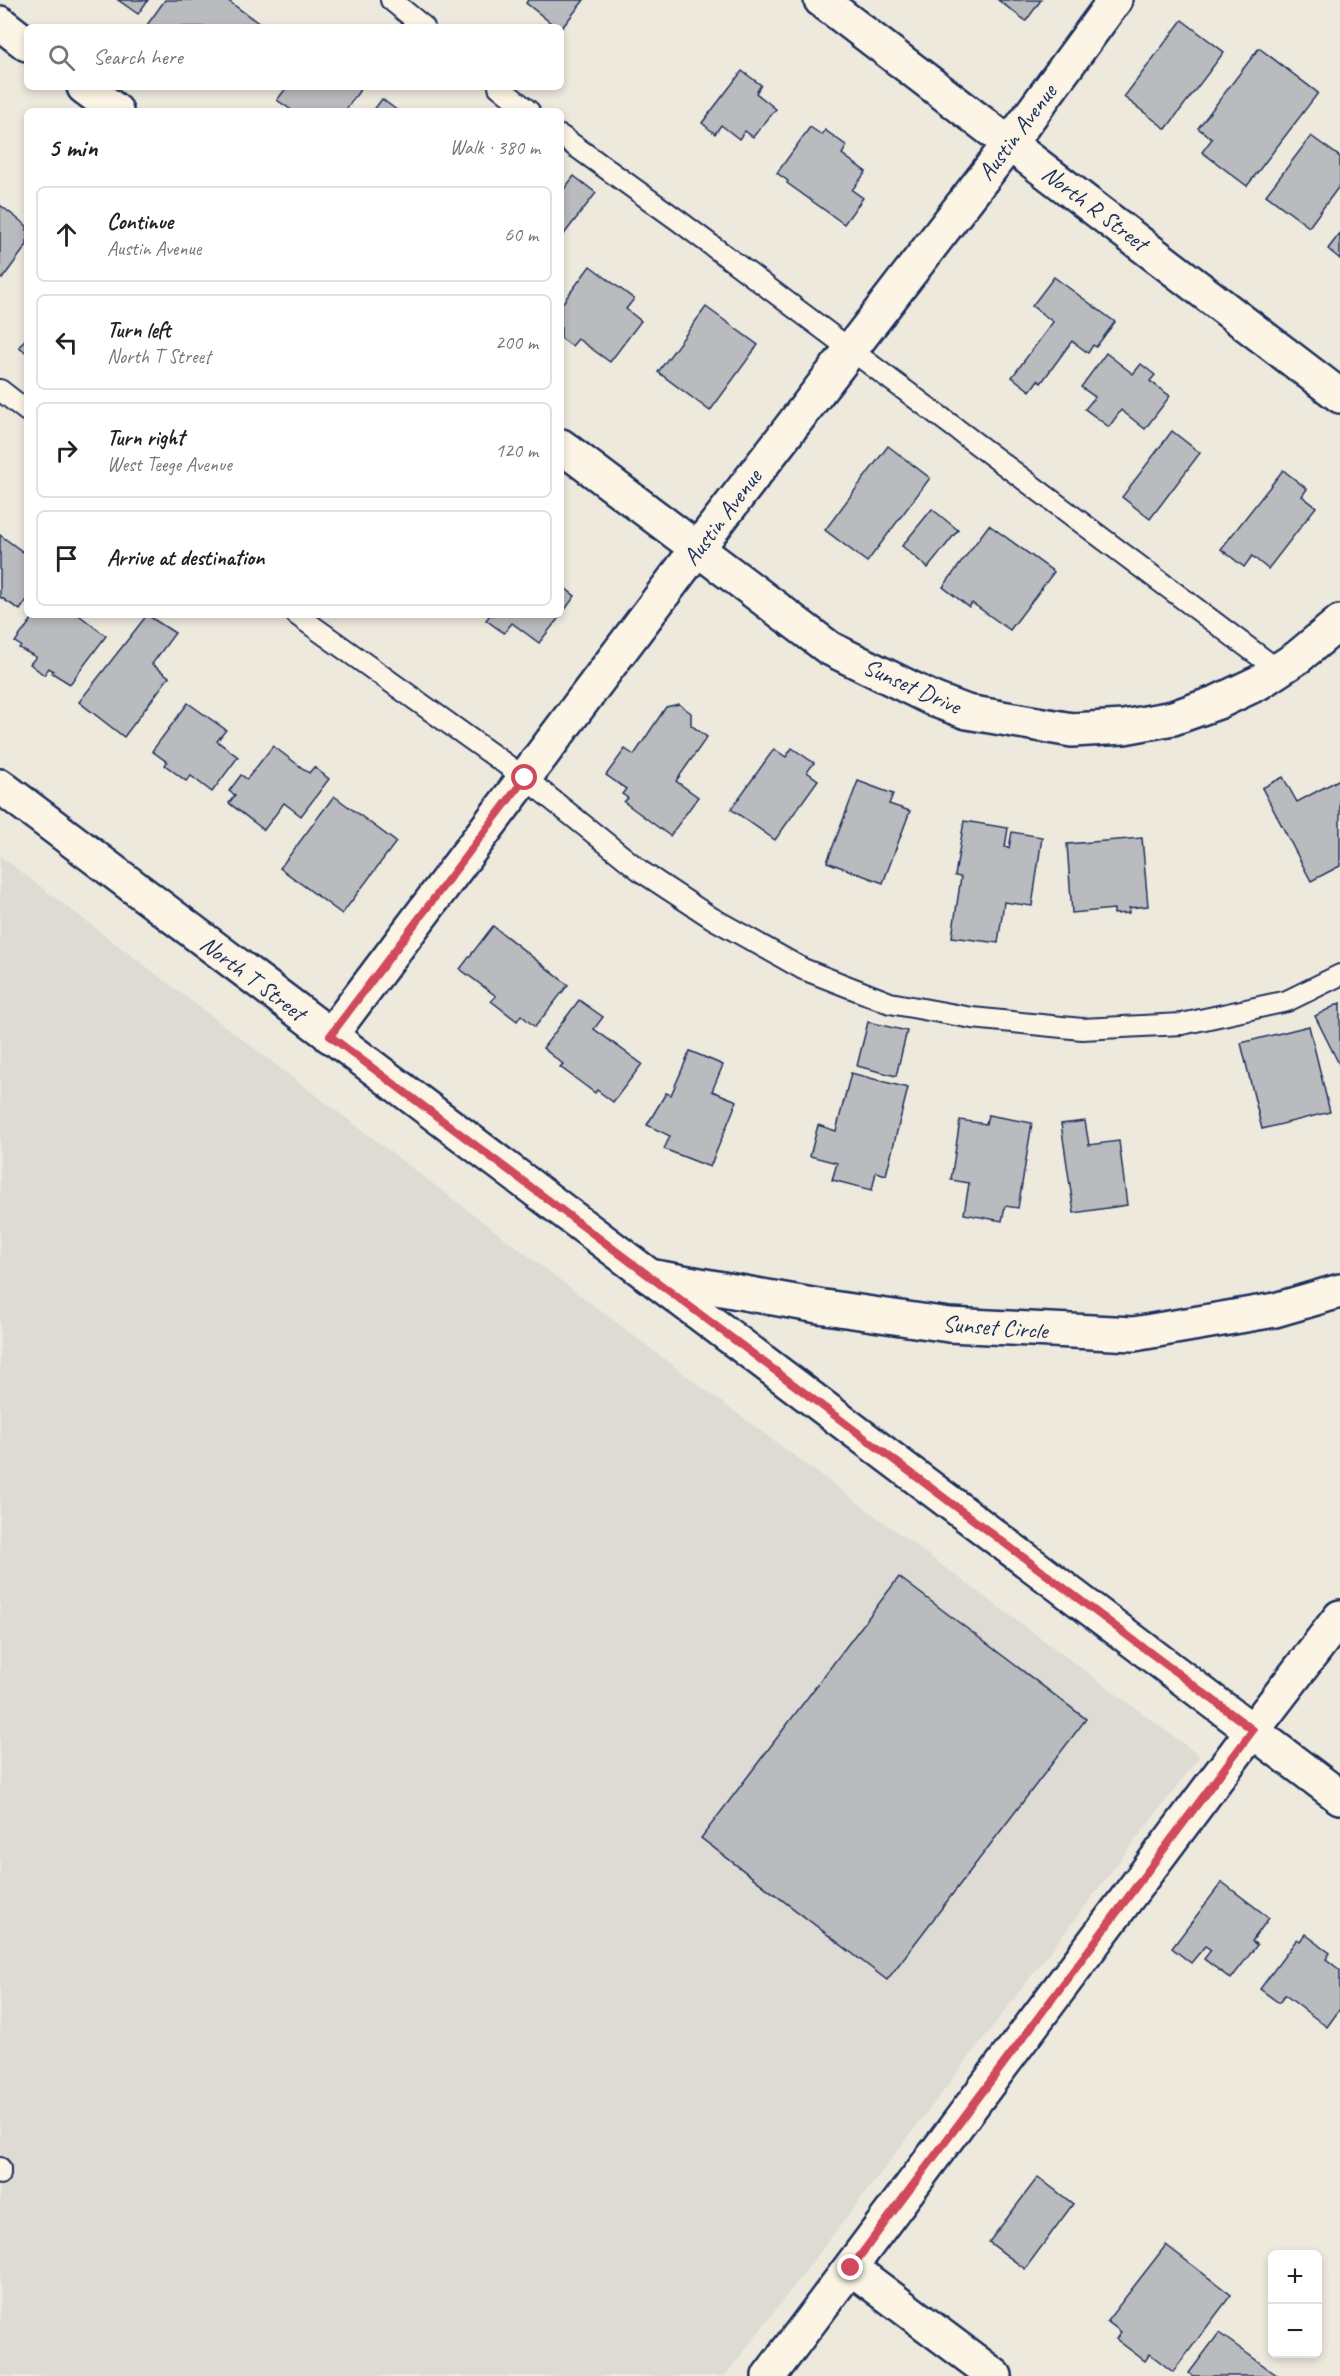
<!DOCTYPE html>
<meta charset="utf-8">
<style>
body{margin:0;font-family:Caveat,sans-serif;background:#f2f2f2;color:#222}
.controls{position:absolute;right:18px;bottom:18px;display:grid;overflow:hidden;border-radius:9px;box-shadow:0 3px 9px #0003}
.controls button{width:54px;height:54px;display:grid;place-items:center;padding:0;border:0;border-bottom:2px solid #e0e0e0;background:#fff;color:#222;font:30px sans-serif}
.stop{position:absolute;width:18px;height:18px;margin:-14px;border:4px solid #d1495b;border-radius:50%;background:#fff}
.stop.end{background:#d1495b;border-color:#fff;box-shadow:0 2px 6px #0008}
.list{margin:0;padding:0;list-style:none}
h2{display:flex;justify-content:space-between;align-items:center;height:78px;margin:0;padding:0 24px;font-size:26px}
h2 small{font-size:20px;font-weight:400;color:#767676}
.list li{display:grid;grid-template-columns:39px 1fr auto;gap:18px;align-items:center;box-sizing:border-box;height:96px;margin:0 12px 12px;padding:0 12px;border:2px solid #e0e0e0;border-radius:9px}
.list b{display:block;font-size:22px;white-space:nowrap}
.list p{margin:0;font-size:20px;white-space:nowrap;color:#767676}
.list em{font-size:20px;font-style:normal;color:#767676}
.icon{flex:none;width:33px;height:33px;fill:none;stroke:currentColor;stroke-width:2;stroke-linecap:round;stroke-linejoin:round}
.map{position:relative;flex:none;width:1340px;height:2376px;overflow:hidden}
.search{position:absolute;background:#fff;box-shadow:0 3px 9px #0003;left:24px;top:24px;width:540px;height:66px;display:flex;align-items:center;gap:15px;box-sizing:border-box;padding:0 21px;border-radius:9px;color:#767676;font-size:22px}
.panel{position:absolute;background:#fff;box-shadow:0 3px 9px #0003;left:24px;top:108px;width:540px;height:510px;border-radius:9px}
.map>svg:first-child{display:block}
.built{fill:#dedbd4}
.building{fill:#babbbe;stroke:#1b2f5e;stroke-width:1.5}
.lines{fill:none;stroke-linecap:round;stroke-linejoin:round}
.service-casing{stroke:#1b2f5e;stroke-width:24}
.minor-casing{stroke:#1b2f5e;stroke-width:38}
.tertiary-casing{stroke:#1b2f5e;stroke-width:38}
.service{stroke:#fcf5e5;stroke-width:20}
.minor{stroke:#fcf5e5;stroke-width:33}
.tertiary{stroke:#fcf5e5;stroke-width:33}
.route{stroke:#d1495b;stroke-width:8}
.labels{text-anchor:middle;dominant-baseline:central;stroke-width:4.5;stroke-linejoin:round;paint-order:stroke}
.street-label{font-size:24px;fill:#1b2f5e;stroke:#fcf5e5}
</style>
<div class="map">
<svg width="1340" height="2376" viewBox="0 0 1340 2376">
<rect width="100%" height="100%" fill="#eee9dd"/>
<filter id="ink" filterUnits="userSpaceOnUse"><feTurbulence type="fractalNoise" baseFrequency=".0167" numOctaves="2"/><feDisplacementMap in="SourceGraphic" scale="12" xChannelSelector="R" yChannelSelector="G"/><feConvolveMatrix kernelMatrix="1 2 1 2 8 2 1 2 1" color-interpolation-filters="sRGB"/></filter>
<g filter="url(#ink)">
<polygon class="built" points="0,856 708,1392 1200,1756 725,2376 0,2376"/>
<g class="building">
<polygon points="118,0 148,0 138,14"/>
<polygon points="165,0 227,0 264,27 150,27 147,25"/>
<polygon points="528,0 584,0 561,29 561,27 556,27 526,3"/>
<polygon points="998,0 1041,0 1026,21"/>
<polygon points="1182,20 1224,52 1166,129 1124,97"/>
<polygon points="1259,48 1318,93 1247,186 1202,152 1212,139 1198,128"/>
<polygon points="742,71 761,85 756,93 776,109 753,137 745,131 739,139 721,125 715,134 702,123"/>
<polygon points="287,87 362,87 345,111 293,111 277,100"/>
<polygon points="382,99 398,111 373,111"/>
<polygon points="810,127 822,135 825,130 847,146 842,154 866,172 852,190 863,198 844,224 787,183 788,181 777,173"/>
<polygon points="1311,136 1340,157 1340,185 1309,227 1266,195"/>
<polygon points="574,176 596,193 561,238 561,193"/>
<polygon points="0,205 27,226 27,245 2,279 0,277"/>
<polygon points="1340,233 1340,259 1328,249"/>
<polygon points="590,266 634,299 626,309 641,321 610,362 578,339 572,346 561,338 561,305"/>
<polygon points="1054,277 1115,322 1096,347 1093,345 1088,353 1072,341 1041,383 1038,380 1030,391 1012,377 1053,322 1032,306"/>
<polygon points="706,307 758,345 710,411 658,372"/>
<polygon points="27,337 27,353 19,347"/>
<polygon points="1106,353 1133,374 1141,364 1155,375 1150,381 1170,396 1145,429 1121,410 1109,427 1085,409 1095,397 1081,387"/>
<polygon points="1172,431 1200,453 1150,519 1122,497"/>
<polygon points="888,446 930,478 867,562 825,530"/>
<polygon points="1283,470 1307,489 1302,496 1316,507 1268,569 1252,556 1244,567 1221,549"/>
<polygon points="932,509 958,530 928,568 902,546"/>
<polygon points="989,525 1054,572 1010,630 972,603 969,607 943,587"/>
<polygon points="0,535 27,555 27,600 20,610 0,597"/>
<polygon points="561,585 575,596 561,615"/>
<polygon points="35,615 81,615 80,616 106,636 70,684 52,673 53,671 49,668 44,675 30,664 36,657 19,648 21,646 15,642"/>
<polygon points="147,615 175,633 152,664 169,677 124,737 79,702"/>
<polygon points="490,615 561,615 539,643 512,623 504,633 486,620"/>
<polygon points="188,703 226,730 217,741 238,757 212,792 191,776 186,781 165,765 167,762 152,751"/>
<polygon points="679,704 691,713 691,725 707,737 676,781 698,797 670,836 624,802 628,798 622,794 626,789 606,775 625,749 634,755 666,707"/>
<polygon points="273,746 309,773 314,767 329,779 301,816 284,803 264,830 229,803 235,795 229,791 241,775 247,779"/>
<polygon points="792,748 814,763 807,772 818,780 775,840 731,809 774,749 786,757"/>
<polygon points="1283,777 1297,802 1340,779 1340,866 1311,881 1262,788"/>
<polygon points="858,781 893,794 889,804 910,811 883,883 827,862"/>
<polygon points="334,796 396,842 342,914 280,868"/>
<polygon points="964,821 1008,828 1005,847 1009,848 1012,832 1042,837 1032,906 1004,902 998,943 952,937 961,877 955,876"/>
<polygon points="1142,838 1148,906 1129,908 1129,913 1114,914 1114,909 1072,913 1067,844"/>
<polygon points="493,926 568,985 535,1027 521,1015 517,1021 491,1001 496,996 460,969"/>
<polygon points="579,1000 603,1017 594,1029 642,1064 613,1102 597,1090 595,1093 560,1067 563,1064 543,1048"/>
<polygon points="1340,1003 1340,1066 1315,1016"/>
<polygon points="868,1022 907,1031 896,1076 857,1066"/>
<polygon points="1309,1026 1330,1112 1262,1129 1241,1043"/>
<polygon points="690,1051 723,1065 712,1091 737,1101 710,1167 664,1149 670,1136 647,1125 666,1093 671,1095"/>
<polygon points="851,1073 908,1088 886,1175 876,1172 872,1190 832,1180 837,1163 810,1156 818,1125 836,1131"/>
<polygon points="988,1115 1032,1123 1018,1208 1005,1206 1002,1221 964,1214 969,1183 951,1180 960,1120 986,1124"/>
<polygon points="1085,1121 1089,1145 1119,1141 1127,1205 1074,1213 1061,1124"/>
<polygon points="899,1577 1086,1719 887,1980 701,1838"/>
<polygon points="1222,1882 1269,1918 1252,1941 1257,1945 1231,1979 1204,1959 1211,1950 1205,1946 1191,1963 1172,1948"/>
<polygon points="1305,1934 1330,1953 1326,1959 1340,1970 1340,2009 1327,2027 1285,1995 1279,2003 1260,1989 1297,1939 1300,1941"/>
<polygon points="1038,2177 1073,2204 1025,2269 989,2242"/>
<polygon points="1166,2245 1231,2295 1173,2372 1150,2354 1145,2361 1116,2339 1121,2332 1107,2321"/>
<polygon points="1219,2333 1278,2376 1193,2376 1189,2373"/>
</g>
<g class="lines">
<g class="service-casing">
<g id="service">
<polyline points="391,0 424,27"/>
<polyline points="499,87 529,111"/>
<polyline points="561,136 679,221 1278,670"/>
<polyline points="0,390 27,411"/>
<polyline points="297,615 525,778 642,872 712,918 803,969 890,1003 972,1018 1082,1029 1182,1024 1287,1001 1340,975"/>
<polyline points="0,2168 0,2174"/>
</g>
</g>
<g class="minor-casing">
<g id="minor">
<polyline points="821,0 1340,396"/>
<polyline points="0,23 27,44"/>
<polyline points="84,87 116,111"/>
<polyline points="561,446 829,648 935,700 967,712 1072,730 1124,727 1173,718 1218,702 1260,682 1298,657 1340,622"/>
<polyline points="330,1036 697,549 1010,143 1115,0"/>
<polyline points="649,1276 818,1306 949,1325 1134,1334 1275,1310 1340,1291"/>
<polyline points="851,2268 995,2376"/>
<polyline points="769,2376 1253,1730 1340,1617"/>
</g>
</g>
<g class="tertiary-casing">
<polyline id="tertiary" points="0,786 1340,1797"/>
</g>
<use href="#service" class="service"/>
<use href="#minor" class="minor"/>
<use href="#tertiary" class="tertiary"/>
</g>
</g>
<g class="lines" filter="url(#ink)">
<polyline class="route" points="525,778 330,1036 1253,1730 851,2268"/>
</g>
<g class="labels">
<g class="street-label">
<text transform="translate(1017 132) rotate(-53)">Austin Avenue</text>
<text transform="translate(1095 208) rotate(37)">North R Street</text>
<text transform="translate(722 517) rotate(-53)">Austin Avenue</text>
<text transform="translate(912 686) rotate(24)">Sunset Drive</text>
<text transform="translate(253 978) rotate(37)">North T Street</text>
<text transform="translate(995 1327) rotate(4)">Sunset Circle</text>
</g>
</g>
</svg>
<div class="controls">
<button>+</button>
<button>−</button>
</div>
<div class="stop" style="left:525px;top:778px"></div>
<div class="stop end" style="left:851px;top:2268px"></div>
<div class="search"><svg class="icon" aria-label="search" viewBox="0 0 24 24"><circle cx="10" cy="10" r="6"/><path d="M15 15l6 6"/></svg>Search here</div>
<section class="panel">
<h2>5 min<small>Walk · 380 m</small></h2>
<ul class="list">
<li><svg class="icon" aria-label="ahead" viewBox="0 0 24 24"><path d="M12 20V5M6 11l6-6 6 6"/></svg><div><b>Continue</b><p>Austin Avenue</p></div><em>60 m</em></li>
<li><svg class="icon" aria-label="left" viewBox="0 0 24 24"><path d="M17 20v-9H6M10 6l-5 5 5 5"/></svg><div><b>Turn left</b><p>North T Street</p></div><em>200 m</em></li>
<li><svg class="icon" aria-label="right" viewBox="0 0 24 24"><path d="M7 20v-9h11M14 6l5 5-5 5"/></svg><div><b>Turn right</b><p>West Teege Avenue</p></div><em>120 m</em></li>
<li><svg class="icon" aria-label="arrive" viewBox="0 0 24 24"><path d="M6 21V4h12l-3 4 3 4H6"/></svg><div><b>Arrive at destination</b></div></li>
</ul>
</section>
</div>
